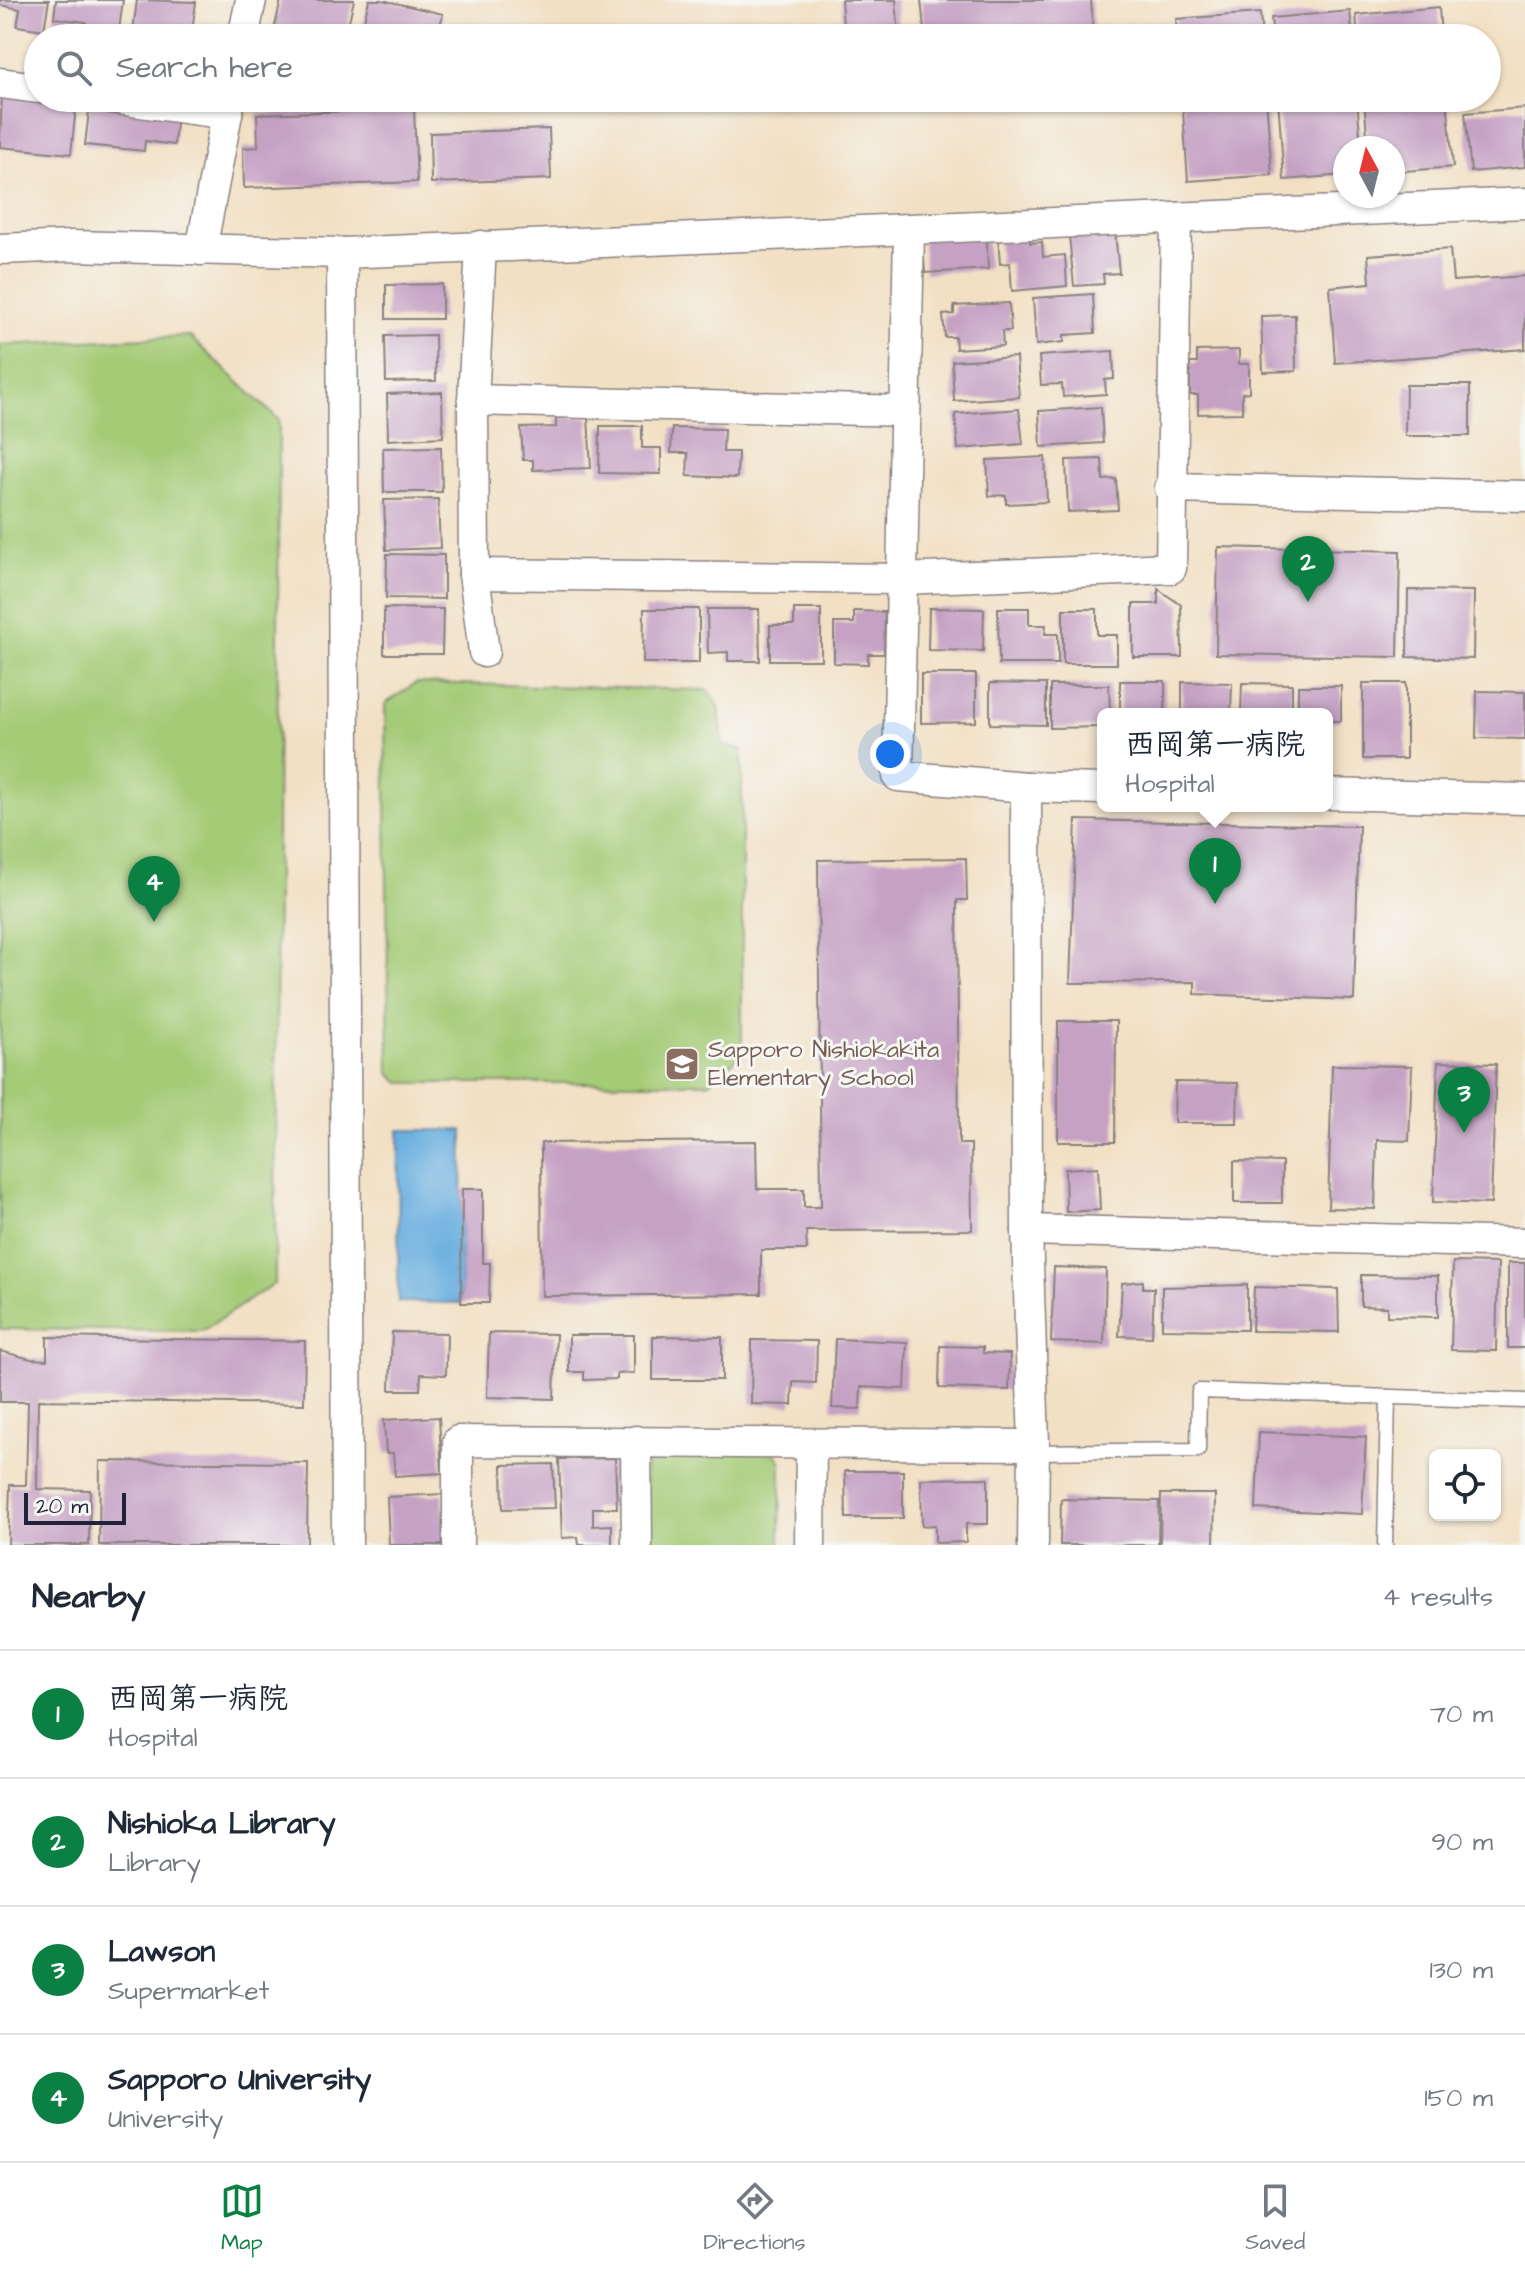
<!DOCTYPE html>
<meta charset="utf-8">
<style>
body{margin:0;font-family:"Architects Daughter","Klee One",sans-serif;background:#f6f6f7;color:#1f2937}
.controls{position:absolute;right:24px;bottom:24px;display:grid;overflow:hidden;border-radius:12px;box-shadow:0 2px 6px #0004}
.controls button{width:72px;height:72px;display:grid;place-items:center;padding:0;border:0;border-bottom:2px solid #e0e1e3;background:#fff;color:#1f2937;font:40px sans-serif}
.compass{position:absolute;left:1333px;top:136px;width:72px;height:72px;border-radius:50%;background:#fff;box-shadow:0 2px 6px #0004;rotate:353deg}
.scale{position:absolute;left:24px;bottom:20px;width:102px;box-sizing:border-box;padding-left:8px;border:4px solid #22223b;border-top:0;font-size:22px;line-height:28px;white-space:nowrap;color:#22223b;-webkit-text-stroke:6px #f6f6f2;paint-order:stroke}
.you{position:absolute;left:890px;top:754px;width:28px;height:28px;margin:-20px;border:6px solid #fff;border-radius:50%;background:#1a73e8;box-shadow:0 0 0 12px #1a73e833}
.badge{display:grid;place-items:center;width:52px;height:52px;border-radius:50%;background:#0b8043;color:#fff;font-size:26px;font-weight:700}
.pin{position:absolute;translate:-50% -66px;filter:drop-shadow(0 2px 4px #0008)}
.pin::after{content:'';position:absolute;top:42px;width:28px;height:24px;background:inherit;clip-path:polygon(0 0,100% 0,50% 100%)}
.popup{position:absolute;left:1097px;top:708px;width:236px;height:104px;box-sizing:border-box;display:grid;place-content:center;border-radius:12px;background:#fff;filter:drop-shadow(0 2px 6px #0005);font-size:26px;white-space:nowrap;color:#747a83}
.popup b{font-size:30px;color:#1f2937}
.popup::after{content:'';position:absolute;left:50%;top:100%;margin-left:-16px;border:16px solid transparent;border-top-color:#fff}
.list{margin:0;padding:0;list-style:none}
h2{display:flex;justify-content:space-between;align-items:center;height:104px;margin:0;padding:0 32px;font-size:34px}
h2 small{font-size:26px;font-weight:400;color:#747a83}
.list li{display:grid;grid-template-columns:52px 1fr auto;gap:24px;align-items:center;box-sizing:border-box;height:128px;padding:0 32px;border-top:2px solid #e0e1e3}
.list b{display:block;font-size:30px;white-space:nowrap}
.list p{margin:0;font-size:26px;white-space:nowrap;color:#747a83}
.list em{font-size:26px;font-style:normal;color:#747a83}
.icon{flex:none;width:44px;height:44px;fill:none;stroke:currentColor;stroke-width:2;stroke-linecap:round;stroke-linejoin:round}
.map{position:relative;flex:none;width:1525px;height:1545px;overflow:hidden}
.search{position:absolute;background:#fff;box-shadow:0 2px 6px #0004;left:24px;right:24px;top:24px;height:88px;display:flex;align-items:center;gap:20px;box-sizing:border-box;padding:0 28px;border-radius:44px;color:#747a83;font-size:30px}
.sheet{height:616px;background:#fff}
nav{display:flex;justify-content:space-around;align-items:center;box-sizing:border-box;height:112px;border-top:2px solid #e0e1e3;background:#fff;font-size:22px;color:#747a83}
nav a{display:grid;justify-items:center;gap:4px}
nav .on{color:#0b8043}
.map>svg:first-child{display:block}
.green{fill:#a4cb76;stroke:#637658;stroke-width:2}
.water{fill:#68aedf;stroke:#45688d;stroke-width:2}
.building{fill:#c5a1c4}
.lines{fill:none;stroke-linecap:round;stroke-linejoin:round}
.lane-casing{stroke:#8a8180;stroke-width:17}
.street-casing{stroke:#8a8180;stroke-width:33}
.lane{stroke:#fff;stroke-width:14}
.street{stroke:#fff;stroke-width:30}
.labels{text-anchor:middle;dominant-baseline:central;stroke-width:6;stroke-linejoin:round;paint-order:stroke}
.education-label{font-size:24px;fill:#785e54;stroke:#f6f6f2;text-anchor:start}
</style>
<div class="map">
<svg width="1525" height="1545" viewBox="0 0 1525 1545">
<rect width="100%" height="100%" fill="#f6f6f2"/>
<filter id="ink" filterUnits="userSpaceOnUse"><feTurbulence type="fractalNoise" baseFrequency=".0125" numOctaves="2"/><feDisplacementMap in="SourceGraphic" scale="16" xChannelSelector="R" yChannelSelector="G"/><feConvolveMatrix kernelMatrix="1 2 1 2 8 2 1 2 1" color-interpolation-filters="sRGB"/></filter>
<filter id="wash" filterUnits="userSpaceOnUse"><feTurbulence type="fractalNoise" baseFrequency=".006" numOctaves="4" result="noise"/><feDisplacementMap in="SourceGraphic" scale="32" xChannelSelector="R" yChannelSelector="G"/><feGaussianBlur stdDeviation="1.8" result="paint"/><feColorMatrix in="noise" values="0 0 0 0 0 0 0 0 0 0 0 0 0 0 0 0 0 1.4 0 .05"/><feComposite in="paint" operator="in"/></filter>
<g filter="url(#wash)">
<rect width="100%" height="100%" fill="#f2e0c4"/>
<g class="green">
<polygon points="189,336 279,420 275,1283 202,1331 0,1329 0,345"/>
<polygon points="416,683 707,690 719,706 723,746 742,749 742,1054 708,1083 400,1083 389,1073 385,704"/>
<polygon points="659,1448 771,1448 781,1462 780,1545 645,1545 646,1459"/>
</g>
<polygon class="water" points="399,1130 463,1130 461,1303 398,1302"/>
<g id="blocks">
<g class="building">
<polygon points="0,0 49,0 44,30 17,26 20,9 0,5"/>
<polygon points="56,0 123,0 118,38 83,38 86,22 54,18"/>
<polygon points="137,0 196,2 191,38 132,38"/>
<polygon points="281,0 354,0 345,38 291,38 273,34"/>
<polygon points="369,0 382,0 443,14 437,38 384,38 361,33"/>
<polygon points="841,0 896,0 899,38 844,38"/>
<polygon points="921,0 1091,0 1094,38 925,38"/>
<polygon points="1439,7 1441,38 1358,38 1356,15"/>
<polygon points="1350,11 1353,38 1273,38 1271,18"/>
<polygon points="1260,13 1262,38 1177,38 1176,19"/>
<polygon points="2,89 38,98 77,98 71,154 0,147"/>
<polygon points="1182,98 1266,98 1272,175 1188,181"/>
<polygon points="1278,98 1357,98 1361,148 1345,148 1345,175 1284,180"/>
<polygon points="1364,98 1447,98 1453,167 1393,172 1393,148 1368,148"/>
<polygon points="90,103 177,113 174,145 145,141 144,151 85,145"/>
<polygon points="1525,108 1525,167 1471,172 1465,113"/>
<polygon points="414,109 417,182 244,188 243,148 258,147 257,114"/>
<polygon points="549,129 551,179 431,183 430,133"/>
<polygon points="986,225 988,269 925,273 922,229"/>
<polygon points="1115,231 1119,273 1103,274 1104,284 1074,286 1069,236"/>
<polygon points="1029,236 1030,243 1042,242 1043,257 1065,255 1067,286 1012,291 1010,263 1000,264 998,238"/>
<polygon points="1450,249 1453,281 1525,276 1525,349 1335,363 1330,287 1370,283 1368,255"/>
<polygon points="442,284 442,319 386,319 386,285"/>
<polygon points="1093,294 1095,333 1064,335 1064,342 1036,345 1033,298"/>
<polygon points="1009,303 1011,331 1002,331 1003,346 956,349 955,337 945,337 943,315 954,314 954,306"/>
<polygon points="1295,315 1296,371 1263,372 1261,316"/>
<polygon points="435,335 436,381 386,382 385,336"/>
<polygon points="1239,350 1239,364 1249,364 1249,392 1242,393 1242,413 1198,414 1198,395 1190,395 1190,363 1197,363 1197,351"/>
<polygon points="1113,351 1114,379 1105,380 1106,394 1063,397 1062,384 1041,385 1039,356"/>
<polygon points="1016,357 1019,397 954,401 952,361"/>
<polygon points="1406,385 1470,385 1470,436 1405,436"/>
<polygon points="442,392 443,437 388,440 387,394"/>
<polygon points="1101,407 1103,443 1041,447 1039,411"/>
<polygon points="1019,409 1023,444 958,449 955,414"/>
<polygon points="588,417 591,468 533,470 533,460 523,460 521,428 556,427 556,418"/>
<polygon points="600,426 642,426 642,448 661,448 661,474 599,473"/>
<polygon points="672,428 724,429 723,452 738,452 737,478 687,476 688,453 671,453"/>
<polygon points="441,447 442,492 384,492 383,448"/>
<polygon points="1045,457 1047,502 1006,504 1006,495 989,496 987,460"/>
<polygon points="1102,459 1103,480 1116,479 1118,510 1068,512 1066,460"/>
<polygon points="438,499 440,548 386,550 384,500"/>
<polygon points="1218,547 1400,551 1398,657 1216,654"/>
<polygon points="387,554 444,555 444,599 386,598"/>
<polygon points="1158,589 1181,605 1182,657 1133,657 1133,604 1158,604"/>
<polygon points="1408,590 1474,591 1473,659 1407,657"/>
<polygon points="384,608 443,609 442,654 384,654"/>
<polygon points="929,608 984,609 983,651 928,650"/>
<polygon points="998,608 1029,608 1029,625 1046,625 1045,634 1058,634 1058,664 999,664"/>
<polygon points="644,609 699,609 699,663 643,663"/>
<polygon points="707,609 759,609 760,661 728,661 728,652 708,653"/>
<polygon points="794,609 821,609 821,660 770,660 770,625 794,625"/>
<polygon points="1063,609 1097,609 1097,635 1117,635 1117,664 1063,664"/>
<polygon points="854,611 885,612 884,654 868,654 868,664 834,663 834,623 854,623"/>
<polygon points="921,674 976,674 976,722 921,723"/>
<rect x="1120" y="681" width="45" height="33"/>
<polygon points="1182,682 1232,683 1231,714 1182,714"/>
<polygon points="990,683 1046,684 1046,725 990,724"/>
<polygon points="1242,683 1292,684 1292,714 1241,714"/>
<rect x="1363" y="683" width="43" height="76"/>
<polygon points="1050,685 1109,685 1110,714 1103,714 1103,727 1050,728"/>
<polygon points="1298,686 1341,686 1341,721 1327,721 1327,714 1298,714"/>
<polygon points="1477,691 1525,692 1525,739 1476,738"/>
<polygon points="1076,820 1359,826 1354,1000 1195,994 1195,982 1070,983"/>
<polygon points="966,858 967,900 957,900 959,1144 971,1144 972,1230 806,1231 807,1250 761,1250 761,1294 542,1296 541,1143 756,1141 757,1189 804,1189 804,1207 821,1207 818,860"/>
<polygon points="1058,1021 1116,1021 1115,1142 1058,1142"/>
<polygon points="1438,1062 1496,1064 1491,1204 1433,1202"/>
<polygon points="1332,1065 1412,1066 1409,1141 1377,1140 1375,1209 1328,1208"/>
<polygon points="1175,1082 1238,1083 1237,1123 1174,1123"/>
<polygon points="1234,1161 1282,1162 1282,1203 1234,1203"/>
<polygon points="1098,1167 1100,1210 1066,1212 1065,1169"/>
<polygon points="462,1189 483,1189 483,1263 490,1263 489,1303 461,1303"/>
<polygon points="1453,1262 1498,1263 1496,1351 1451,1350"/>
<rect x="1508" y="1263" width="17" height="85"/>
<polygon points="1054,1267 1106,1269 1104,1344 1051,1342"/>
<polygon points="1361,1275 1438,1276 1438,1317 1387,1316 1387,1307 1361,1306"/>
<polygon points="1143,1281 1143,1288 1154,1288 1152,1337 1119,1336 1122,1283"/>
<polygon points="1247,1285 1247,1330 1162,1329 1162,1287"/>
<polygon points="1254,1287 1338,1289 1339,1332 1252,1331"/>
<polygon points="392,1332 447,1333 446,1375 421,1374 420,1390 390,1390"/>
<polygon points="489,1333 556,1334 554,1399 487,1397"/>
<polygon points="569,1335 634,1335 634,1373 617,1374 617,1379 584,1380 584,1372 569,1372"/>
<polygon points="653,1336 722,1337 722,1380 653,1380"/>
<polygon points="47,1337 305,1341 304,1404 38,1400 37,1489 90,1490 89,1545 8,1545 10,1485 26,1485 28,1402 0,1402 0,1351 31,1359 47,1360"/>
<polygon points="835,1339 907,1342 905,1389 861,1387 860,1409 832,1408"/>
<polygon points="752,1340 817,1341 816,1383 793,1382 792,1405 751,1404"/>
<polygon points="940,1346 983,1347 983,1353 1010,1354 1009,1390 939,1388"/>
<polygon points="439,1417 442,1473 395,1476 393,1453 386,1453 384,1420"/>
<polygon points="1259,1432 1366,1437 1362,1514 1256,1509"/>
<polygon points="615,1458 617,1508 593,1508 593,1526 612,1525 612,1545 579,1545 578,1537 562,1538 559,1459"/>
<polygon points="100,1461 308,1463 307,1545 99,1545"/>
<polygon points="553,1464 555,1508 503,1509 502,1465"/>
<polygon points="845,1471 903,1471 903,1518 846,1518"/>
<polygon points="988,1478 988,1524 966,1524 966,1542 935,1543 935,1525 922,1526 921,1479"/>
<polygon points="443,1494 445,1545 389,1545 387,1497"/>
<polygon points="1161,1494 1215,1494 1214,1545 1160,1545"/>
<polygon points="1061,1499 1159,1501 1158,1545 1060,1545"/>
</g>
</g>
</g>
<g filter="url(#ink)">
<use href="#blocks" fill-opacity="0" stroke="#8a8180" stroke-width="2"/>
<g class="lines">
<g class="lane-casing">
<g id="lane">
<polyline points="1034,1452 1198,1450 1199,1391 1525,1401"/>
<polyline points="1385,1545 1388,1397"/>
</g>
</g>
<g class="street-casing">
<g id="street">
<polyline points="243,38 251,0"/>
<polyline points="0,83 38,88"/>
<polyline points="110,98 227,114"/>
<polyline points="909,230 898,776 1026,787 1103,789"/>
<polyline points="481,246 473,400 474,574 484,652"/>
<polyline points="0,249 72,246 342,253 1525,203"/>
<polyline points="201,250 230,98"/>
<polyline points="342,253 347,1545"/>
<polyline points="473,400 905,411"/>
<polyline points="1170,488 1525,496"/>
<polyline points="474,574 901,579 1171,568 1176,218"/>
<polyline points="1026,787 1027,1230 1034,1445 1033,1545"/>
<polyline points="1327,794 1525,799"/>
<polyline points="1027,1230 1525,1243"/>
<polyline points="636,1441 637,1545"/>
<polyline points="458,1545 458,1441 1034,1445"/>
<polyline points="810,1545 811,1445"/>
</g>
</g>
<use href="#lane" class="lane"/>
<use href="#street" class="street"/>
</g>
</g>
<defs>
<g id="school-square" transform="scale(1.8)"><rect x="-9" y="-9" width="18" height="18" rx="4" fill="#8d6e63" stroke="#f6f6f2"/><path d="M0-5L7-2L0 1L-7-2ZM-4 1L0 2.5L4 1V4Q0 6-4 4Z" fill="#fff"/></g>
</defs>
<g fill-rule="evenodd">
<use href="#school-square" x="682" y="1064"/>
</g>
<g class="labels">
<g class="education-label">
<text x="708" y="1050">Sapporo Nishiokakita<tspan x="708" dy="28">Elementary School</tspan></text>
</g>
</g>
</svg>
<div class="controls">
<button><svg class="icon" aria-label="locate" viewBox="0 0 24 24"><circle cx="12" cy="12" r="6"/><path d="M12 2v4M12 18v4M2 12h4M18 12h4"/></svg></button>
</div>
<svg class="compass" viewBox="-18 -18 36 36"><path d="M0-13l5 13h-10z" fill="#e53935"/><path d="M0 13l5-13h-10z" fill="#747a83"/></svg>
<div class="scale">20 m</div>
<div class="you"></div>
<div class="pin badge" style="left:1215px;top:904px">1</div>
<div class="popup"><b>西岡第一病院</b>Hospital</div>
<div class="pin badge" style="left:1308px;top:602px">2</div>
<div class="pin badge" style="left:1464px;top:1133px">3</div>
<div class="pin badge" style="left:154px;top:922px">4</div>
<div class="search"><svg class="icon" aria-label="search" viewBox="0 0 24 24"><circle cx="10" cy="10" r="6"/><path d="M15 15l6 6"/></svg>Search here</div>
</div>
<section class="sheet">
<h2>Nearby<small>4 results</small></h2>
<ul class="list">
<li><span class="badge">1</span><div><b>西岡第一病院</b><p>Hospital</p></div><em>70 m</em></li>
<li><span class="badge">2</span><div><b>Nishioka Library</b><p>Library</p></div><em>90 m</em></li>
<li><span class="badge">3</span><div><b>Lawson</b><p>Supermarket</p></div><em>130 m</em></li>
<li><span class="badge">4</span><div><b>Sapporo University</b><p>University</p></div><em>150 m</em></li>
</ul>
</section>
<nav>
<a class="on"><svg class="icon" aria-label="map" viewBox="0 0 24 24"><path d="M3 6l6-2 6 2 6-2v14l-6 2-6-2-6 2zM9 4v14M15 6v14"/></svg>Map</a>
<a><svg class="icon" aria-label="directions" viewBox="0 0 24 24"><path d="M12 3l9 9-9 9-9-9zM9 14v-3h6M13 9l2 2-2 2"/></svg>Directions</a>
<a><svg class="icon" aria-label="saved" viewBox="0 0 24 24"><path d="M7 4h10v16l-5-4-5 4z"/></svg>Saved</a>
</nav>
